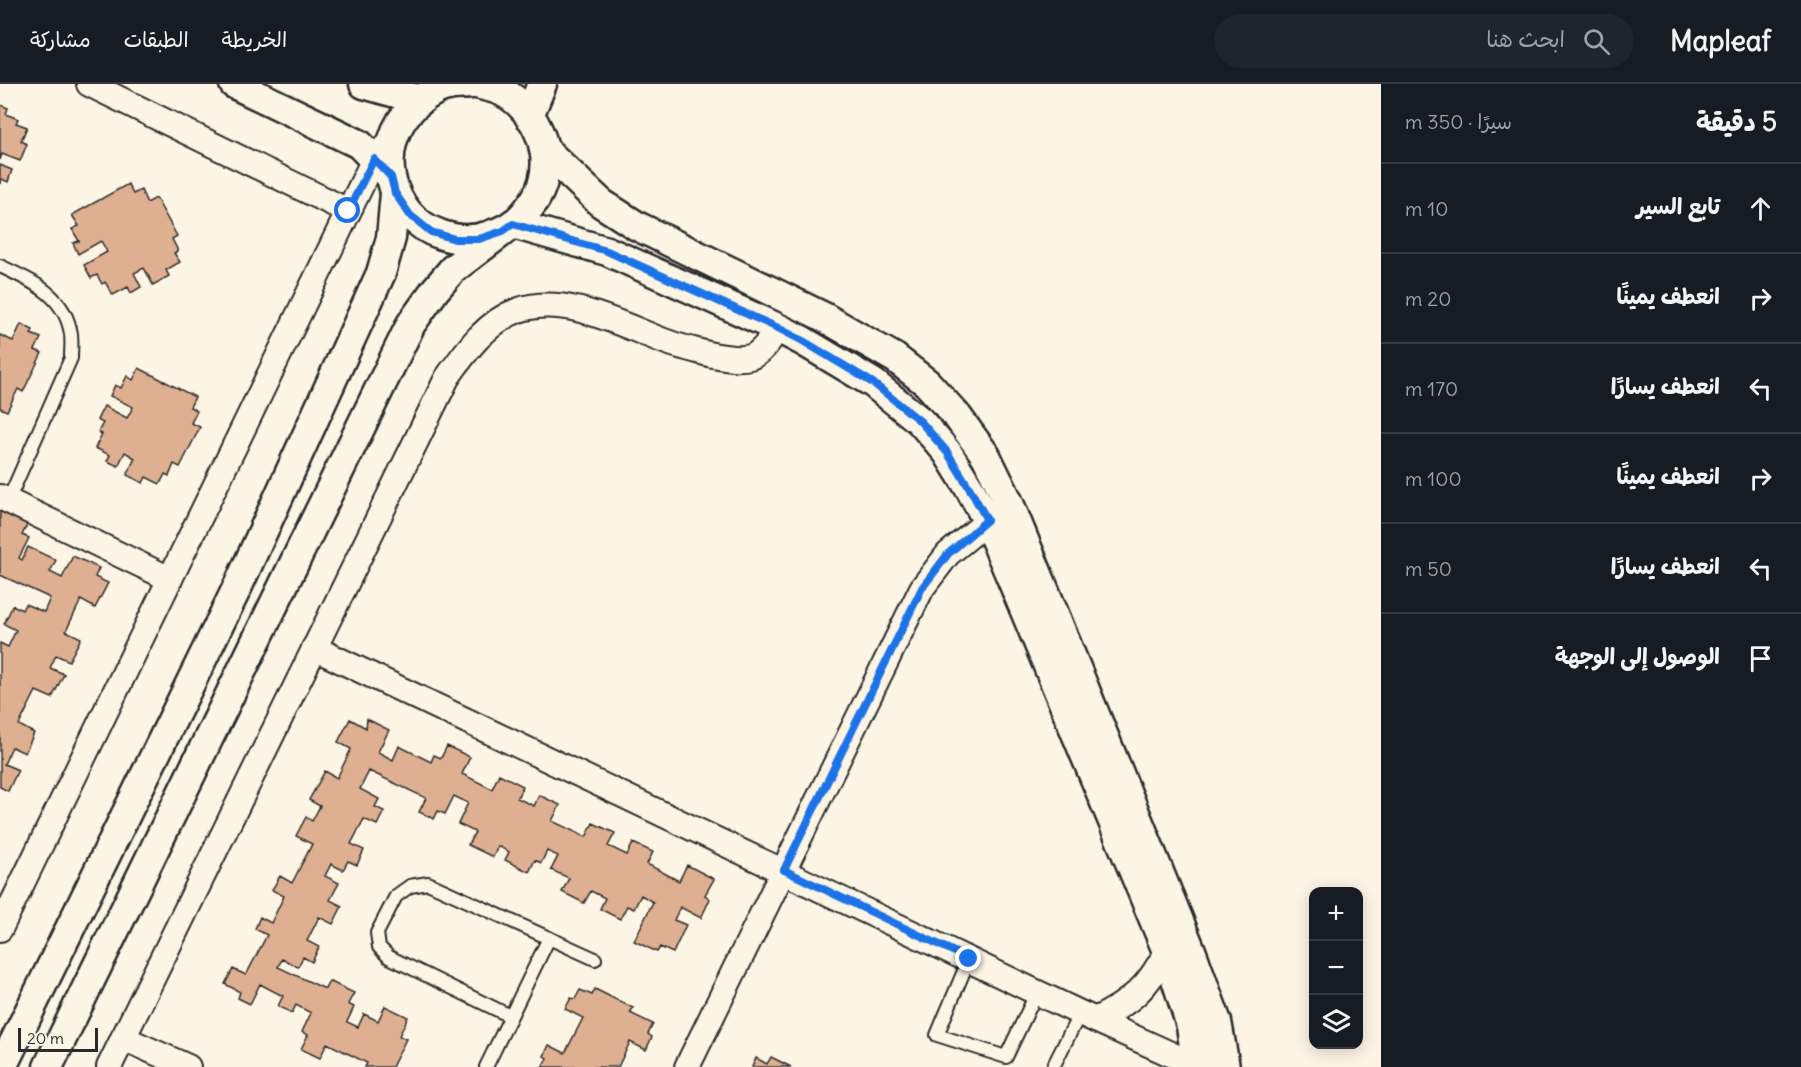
<!DOCTYPE html>
<html lang="ar">
<meta charset="utf-8">
<style>
body{margin:0;font-family:Delius,"Playpen Sans Arabic",sans-serif;background:#20242c;color:#f1f3f6;direction:rtl}
.controls{position:absolute;right:18px;bottom:18px;display:grid;overflow:hidden;border-radius:12px;box-shadow:0 3px 15px #0003}
.controls button{width:54px;height:54px;display:grid;place-items:center;padding:0;border:0;border-bottom:2px solid #363941;background:#171b24;color:#f1f3f6;font:30px sans-serif}
.scale{position:absolute;left:18px;bottom:15px;width:80px;box-sizing:border-box;padding-left:6px;border:3px solid #2b2b2b;border-top:0;font-size:16px;line-height:21px;white-space:nowrap;color:#2b2b2b;-webkit-text-stroke:4px #fcf5e5;paint-order:stroke}
.stop{position:absolute;width:18px;height:18px;margin:-14px;border:4px solid #1a73e8;border-radius:50%;background:#fff}
.stop.end{background:#1a73e8;border-color:#fff;box-shadow:0 2px 6px #0008}
.list{margin:0;padding:0;list-style:none}
h2{display:flex;justify-content:space-between;align-items:center;height:78px;margin:0;padding:0 24px;font-size:26px}
h2 small{font-size:20px;font-weight:400;color:#9ea1a6}
.list li{display:grid;grid-template-columns:39px 1fr auto;gap:18px;align-items:center;box-sizing:border-box;height:90px;padding:0 24px;border-top:2px solid #363941}
.list b{display:block;font-size:22px;white-space:nowrap}
.list em{font-size:20px;font-style:normal;color:#9ea1a6}
.icon{flex:none;width:33px;height:33px;fill:none;stroke:currentColor;stroke-width:2;stroke-linecap:round;stroke-linejoin:round}
.map{position:relative;flex:none;width:1381px;height:983px;overflow:hidden;direction:ltr}
header{display:flex;align-items:center;gap:36px;box-sizing:border-box;height:84px;padding:0 30px;background:#171b24;border-bottom:2px solid #363941}
header strong{font-size:28px}
nav{display:flex;gap:33px;margin-inline-start:auto;font-size:21px}
.search{width:420px;height:54px;background:#20242c;display:flex;align-items:center;gap:15px;box-sizing:border-box;padding:0 21px;border-radius:33px;color:#9ea1a6;font-size:22px}
main{display:flex}
aside{flex:1;background:#171b24}
.map>svg:first-child{display:block}
.building{fill:#deaf90;stroke:#2b2b2b;stroke-width:1.5}
.lines{fill:none;stroke-linecap:round;stroke-linejoin:round}
.service-casing{stroke:#2b2b2b;stroke-width:16}
.minor-casing{stroke:#2b2b2b;stroke-width:28}
.tertiary-casing{stroke:#2b2b2b;stroke-width:33}
.service{stroke:#fcf5e5;stroke-width:12}
.minor{stroke:#fcf5e5;stroke-width:24}
.tertiary{stroke:#fcf5e5;stroke-width:28}
.route{stroke:#1a73e8;stroke-width:8}
</style>
<header>
<strong>Mapleaf</strong>
<div class="search"><svg class="icon" aria-label="search" viewBox="0 0 24 24"><circle cx="10" cy="10" r="6"/><path d="M15 15l6 6"/></svg>ابحث هنا</div>
<nav><a>الخريطة</a><a>الطبقات</a><a>مشاركة</a></nav>
</header>
<main>
<aside>
<h2>5 دقيقة<small>سيرًا · 350 m</small></h2>
<ul class="list">
<li><svg class="icon" aria-label="ahead" viewBox="0 0 24 24"><path d="M12 20V5M6 11l6-6 6 6"/></svg><div><b>تابع السير</b></div><em>10 m</em></li>
<li><svg class="icon" aria-label="right" viewBox="0 0 24 24"><path d="M7 20v-9h11M14 6l5 5-5 5"/></svg><div><b>انعطف يمينًا</b></div><em>20 m</em></li>
<li><svg class="icon" aria-label="left" viewBox="0 0 24 24"><path d="M17 20v-9H6M10 6l-5 5 5 5"/></svg><div><b>انعطف يسارًا</b></div><em>170 m</em></li>
<li><svg class="icon" aria-label="right" viewBox="0 0 24 24"><path d="M7 20v-9h11M14 6l5 5-5 5"/></svg><div><b>انعطف يمينًا</b></div><em>100 m</em></li>
<li><svg class="icon" aria-label="left" viewBox="0 0 24 24"><path d="M17 20v-9H6M10 6l-5 5 5 5"/></svg><div><b>انعطف يسارًا</b></div><em>50 m</em></li>
<li><svg class="icon" aria-label="arrive" viewBox="0 0 24 24"><path d="M6 21V4h12l-3 4 3 4H6"/></svg><div><b>الوصول إلى الوجهة</b></div></li>
</ul>
</aside>
<div class="map">
<svg width="1381" height="983" viewBox="0 0 1381 983">
<rect width="100%" height="100%" fill="#fcf5e5"/>
<filter id="ink" filterUnits="userSpaceOnUse"><feTurbulence type="fractalNoise" baseFrequency=".0167" numOctaves="2"/><feDisplacementMap in="SourceGraphic" scale="12" xChannelSelector="R" yChannelSelector="G"/><feConvolveMatrix kernelMatrix="1 2 1 2 8 2 1 2 1" color-interpolation-filters="sRGB"/></filter>
<g filter="url(#ink)">
<g class="building">
<polygon points="0,21 8,24 6,30 18,35 16,39 27,43 21,57 27,60 20,77 2,70 0,76"/>
<polygon points="0,81 12,86 8,98 2,95 0,100"/>
<polygon points="128,100 133,110 141,106 147,119 156,114 177,152 172,155 178,167 174,169 180,178 166,186 169,192 153,201 144,184 134,189 141,203 131,209 128,203 113,211 105,198 102,200 97,191 91,194 84,181 107,168 101,157 78,170 73,159 79,157 72,145 79,142 72,131"/>
<polygon points="21,240 33,246 31,250 41,254 35,266 42,269 23,308 18,305 7,327 0,324 0,251 13,257"/>
<polygon points="139,284 195,313 190,323 197,327 191,339 200,343 180,383 174,380 169,392 165,390 160,400 146,393 143,399 127,391 135,374 125,368 118,382 107,377 110,371 95,364 102,350 98,348 103,339 97,336 104,322 127,334 133,323 110,312 115,301 121,304 127,292 133,296"/>
<polygon points="0,423 29,437 22,451 29,454 19,474 22,476 28,463 56,476 50,488 62,494 73,472 99,484 95,493 108,499 95,524 81,516 66,547 81,554 69,577 56,571 50,584 64,590 52,614 36,607 19,641 34,649 25,669 12,663 4,680 18,686 8,707 0,703 0,559 8,563 16,546 4,540 13,521 22,526 25,520 44,528 50,514 0,491"/>
<polygon points="350,635 366,644 367,635 389,646 378,668 393,676 399,662 431,678 434,671 441,674 447,662 470,673 462,690 492,705 499,690 523,702 517,714 534,722 539,711 560,721 552,737 586,753 593,739 615,749 608,762 627,771 633,759 653,768 647,780 679,797 687,781 714,795 705,811 710,815 701,834 680,823 674,836 686,841 673,869 660,863 657,868 634,857 653,818 641,811 634,825 627,822 620,835 600,825 605,814 591,807 584,819 562,808 569,794 551,786 558,772 547,767 541,779 535,776 529,788 505,776 509,768 498,762 493,773 468,761 475,748 458,740 468,719 454,712 445,730 438,727 434,735 419,728 426,714 369,687 360,705 379,715 375,723 384,727 377,741 364,735 351,760 364,766 357,781 348,777 343,786 331,780 325,792 339,799 330,816 342,822 333,840 319,833 307,857 319,863 312,878 303,873 298,883 282,875 278,883 325,905 329,897 354,909 348,920 354,923 347,938 358,943 364,930 378,937 385,922 408,933 399,952 406,955 392,983 365,983 367,979 327,959 320,974 301,965 308,951 302,948 311,929 296,921 292,929 278,922 283,912 260,900 250,920 238,914 240,908 225,900 233,885 246,891 267,851 255,845 260,833 271,839 284,812 272,806 280,792 292,799 312,760 296,752 306,733 312,737 320,722 309,716 325,687 337,694 351,665 338,658"/>
<polygon points="595,905 633,924 630,929 653,940 648,950 652,953 646,966 630,958 618,983 542,983 547,974 544,972 549,961 565,969 583,934 565,925 571,914 575,915 580,906 592,911"/>
<polygon points="771,973 791,983 752,983 756,974 767,980"/>
</g>
<g class="lines">
<g class="service-casing">
<g id="service">
<path d="M0,182C32,197 65,211 71,250C72,258 71,266 71,274L8,417"/>
<polyline points="969,875 937,951 1006,973 1037,908"/>
<polyline points="510,932 389,873 379,863 377,849 396,812 410,802 428,799 595,875"/>
<polyline points="486,983 549,854"/>
<polyline points="1053,983 1080,929"/>
</g>
</g>
<g class="minor-casing">
<g id="minor">
<polyline points="89,0 348,127"/>
<polyline points="0,413 170,495"/>
<polyline points="314,564 1080,929 1199,983"/>
<polyline points="0,845 374,75 386,62"/>
<path d="M1095,936C1132,918 1148,903 1167,867"/>
<polyline points="123,954 188,983"/>
<path d="M109,983L447,294C466,267 487,237 519,226C566,210 621,241 664,257C680,263 697,267 713,271C724,273 738,276 750,273C762,270 771,254 778,244"/>
<polyline points="687,983 922,504 948,470 1001,426"/>
</g>
</g>
<g class="tertiary-casing">
<g id="tertiary">
<polyline points="234,0 359,60 391,93"/>
<polyline points="364,0 421,16"/>
<path d="M472,0C465,1 456,0 449,2C435,4 424,13 414,22C372,61 386,133 442,151C457,156 472,157 487,152C501,148 516,141 525,129C529,124 533,119 536,114C558,77 539,27 503,8C495,4 485,2 476,0"/>
<polyline points="529,32 542,0"/>
<polyline points="544,65 601,119 637,142 822,232 895,274 927,299 957,332 986,372 1009,419 1192,869 1217,938 1225,983"/>
<polyline points="513,140 607,167 778,244 803,257 873,299 920,337 947,368 970,405 987,436 1167,867 1191,942 1197,983"/>
<polyline points="2,983 238,502 381,189 391,154 395,109"/>
<polyline points="48,983 411,240 435,206 453,185 503,147"/>
</g>
</g>
<use href="#service" class="service"/>
<use href="#minor" class="minor"/>
<use href="#tertiary" class="tertiary"/>
</g>
</g>
<g class="lines" filter="url(#ink)">
<polyline class="route" points="348,127 374,75 391,93 395,109 410,131 431,148 455,155 479,155 503,147 513,140 607,167 778,244 803,257 873,299 920,337 947,368 970,405 987,436 948,470 922,504 784,786 969,875"/>
</g>
</svg>
<div class="controls">
<button>+</button>
<button>−</button>
<button><svg class="icon" aria-label="layers" viewBox="0 0 24 24"><path d="M12 4l9 5-9 5-9-5zM3 14l9 5 9-5"/></svg></button>
</div>
<div class="scale">20 m</div>
<div class="stop" style="left:348px;top:127px"></div>
<div class="stop end" style="left:969px;top:875px"></div>
</div>
</main>
